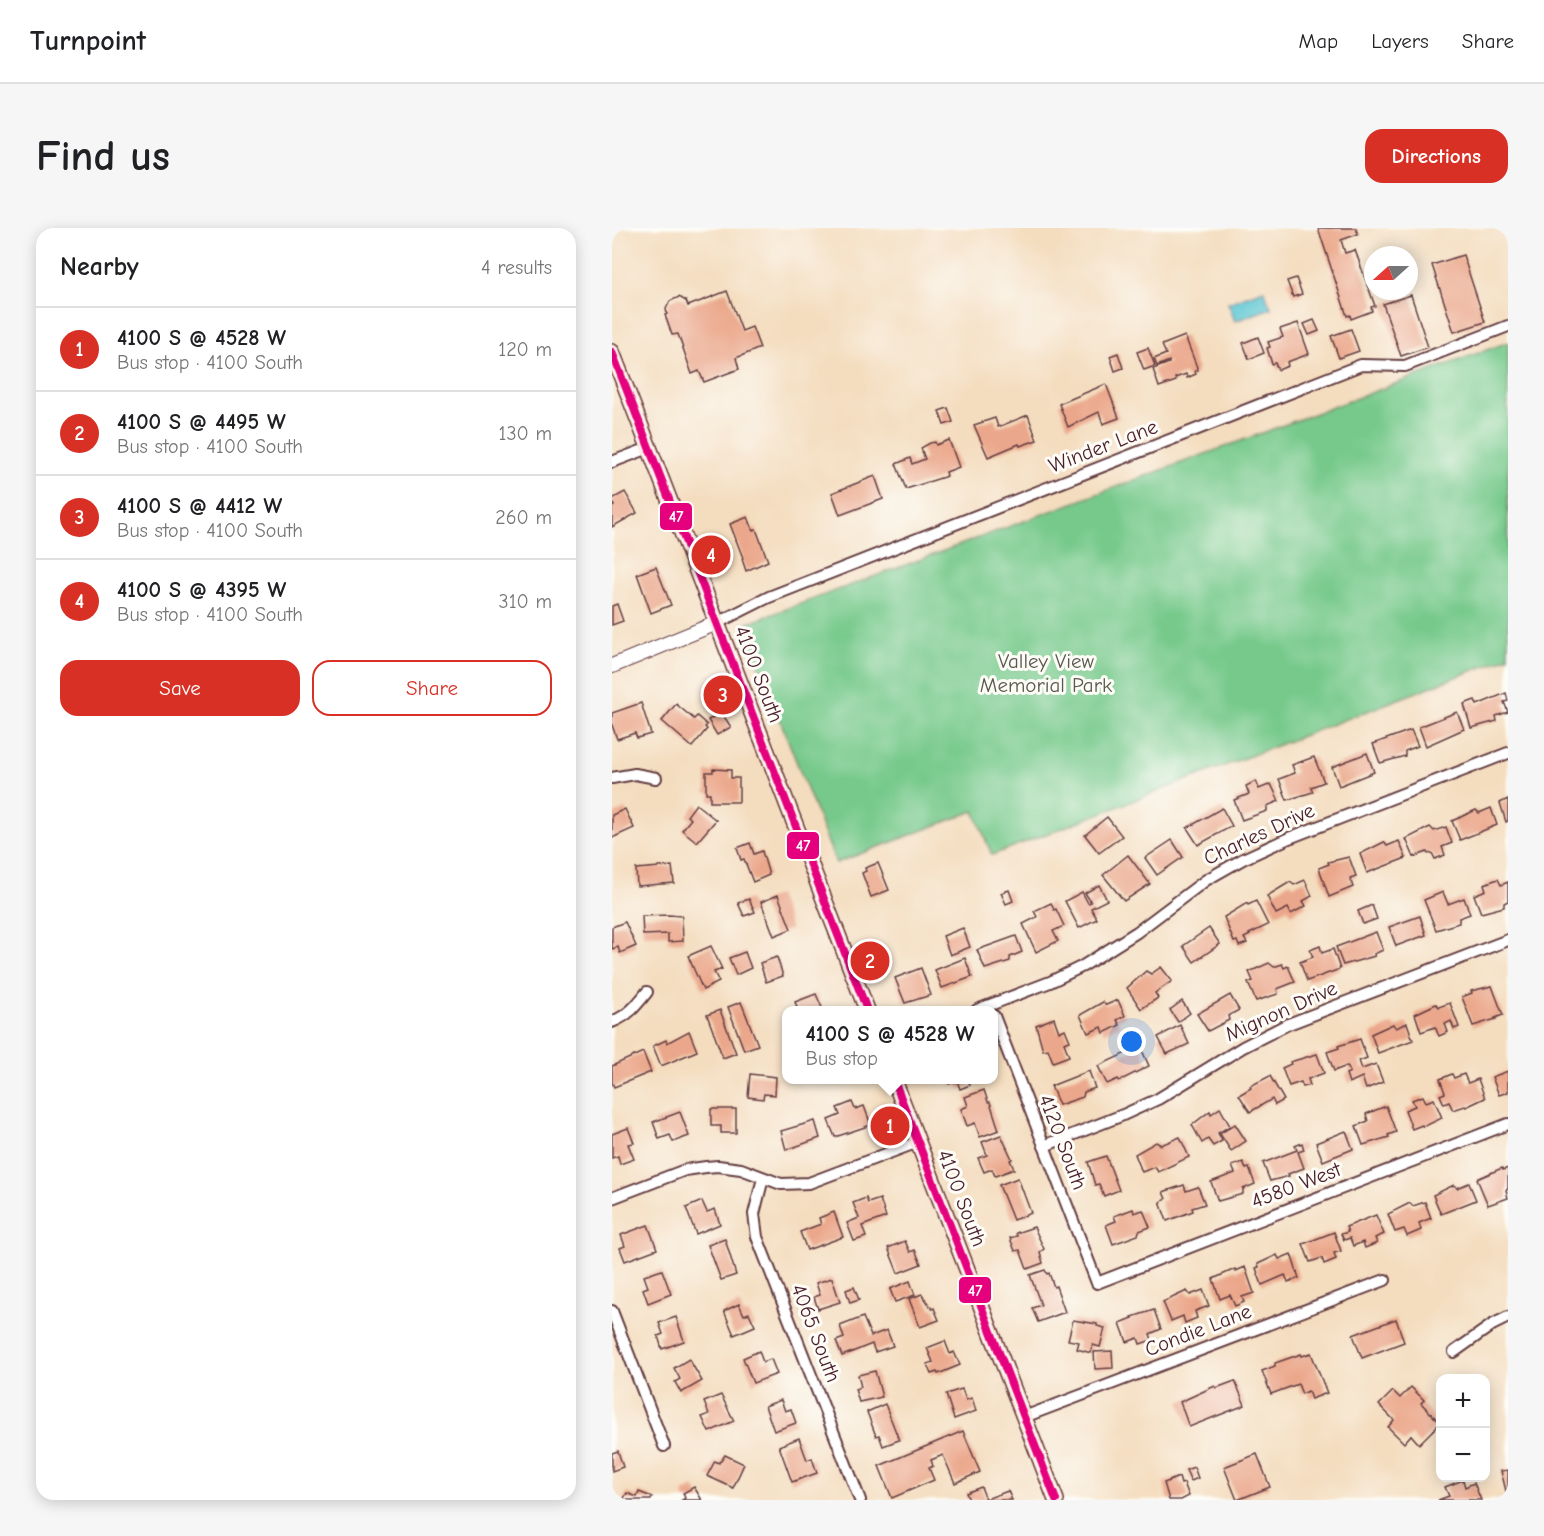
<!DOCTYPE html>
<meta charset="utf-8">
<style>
body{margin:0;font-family:"Comic Neue",sans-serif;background:#f6f6f6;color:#202124}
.controls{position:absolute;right:18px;bottom:18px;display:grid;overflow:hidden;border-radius:12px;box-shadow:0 3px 15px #0003}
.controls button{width:54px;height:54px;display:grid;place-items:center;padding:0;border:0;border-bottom:2px solid #e0e0e0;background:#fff;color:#202124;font:30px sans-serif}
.compass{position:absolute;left:752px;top:18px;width:54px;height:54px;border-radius:50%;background:#fff;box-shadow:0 3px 15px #0003;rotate:249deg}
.you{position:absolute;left:520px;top:814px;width:21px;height:21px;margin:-15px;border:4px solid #fff;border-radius:50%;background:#1a73e8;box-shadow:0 0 0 9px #1a73e833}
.badge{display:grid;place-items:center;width:39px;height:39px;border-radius:50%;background:#d93025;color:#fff;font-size:20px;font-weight:700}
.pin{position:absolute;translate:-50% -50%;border:3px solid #fff;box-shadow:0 2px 6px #0006}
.popup{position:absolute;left:170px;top:778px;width:216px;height:78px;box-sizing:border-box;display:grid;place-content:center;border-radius:12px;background:#fff;filter:drop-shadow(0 2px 4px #0005);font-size:20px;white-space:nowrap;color:#757577}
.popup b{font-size:22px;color:#202124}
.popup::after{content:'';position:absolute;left:50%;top:100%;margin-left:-12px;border:12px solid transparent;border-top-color:#fff}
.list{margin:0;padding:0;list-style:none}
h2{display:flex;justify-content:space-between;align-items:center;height:78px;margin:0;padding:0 24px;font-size:26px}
h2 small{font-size:20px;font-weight:400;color:#757577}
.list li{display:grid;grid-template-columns:39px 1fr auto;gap:18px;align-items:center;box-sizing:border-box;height:84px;padding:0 24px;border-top:2px solid #e0e0e0}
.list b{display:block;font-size:22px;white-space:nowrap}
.list p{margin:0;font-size:20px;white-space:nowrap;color:#757577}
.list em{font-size:20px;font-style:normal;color:#757577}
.actions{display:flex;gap:12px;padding:18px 24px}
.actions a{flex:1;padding:14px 0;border:2px solid #d93025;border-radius:18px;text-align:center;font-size:21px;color:#d93025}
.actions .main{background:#d93025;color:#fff}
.map{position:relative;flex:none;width:896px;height:1272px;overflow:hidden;border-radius:18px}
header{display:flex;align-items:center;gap:36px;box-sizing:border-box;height:84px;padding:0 30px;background:#fff;border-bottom:2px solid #e0e0e0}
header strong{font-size:28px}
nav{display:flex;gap:33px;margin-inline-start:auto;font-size:21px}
.intro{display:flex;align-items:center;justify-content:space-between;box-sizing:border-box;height:144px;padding:0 36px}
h1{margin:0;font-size:42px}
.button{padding:15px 27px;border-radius:18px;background:#d93025;color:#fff;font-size:21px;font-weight:700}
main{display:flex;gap:36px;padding:0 36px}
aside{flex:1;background:#fff;border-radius:18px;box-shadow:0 3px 15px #0003}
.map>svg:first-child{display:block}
.green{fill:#76c98b;stroke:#60745b;stroke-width:1.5}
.water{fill:#5ac6d2;stroke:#52727e;stroke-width:1.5}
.building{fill:#eba78b}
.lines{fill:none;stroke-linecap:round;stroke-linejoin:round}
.minor-casing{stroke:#643c41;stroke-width:14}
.tertiary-casing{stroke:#643c41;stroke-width:16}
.secondary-casing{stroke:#643c41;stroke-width:18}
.minor{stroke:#fff;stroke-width:10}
.tertiary{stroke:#fff;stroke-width:14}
.secondary{stroke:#fde4d1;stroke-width:15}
.bus-1-casing{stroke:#fdfcf7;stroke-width:12}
.bus-1{stroke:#e5007d;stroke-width:8}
.labels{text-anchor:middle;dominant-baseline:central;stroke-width:6;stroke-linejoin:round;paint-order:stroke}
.street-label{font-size:21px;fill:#4a1f2b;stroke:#fdfcf7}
.park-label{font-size:21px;fill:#595a4d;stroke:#fdfcf7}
.line-badge{stroke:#fdfcf7;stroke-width:2}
.badge-label{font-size:16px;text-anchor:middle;font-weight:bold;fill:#fff}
</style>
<header>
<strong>Turnpoint</strong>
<nav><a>Map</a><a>Layers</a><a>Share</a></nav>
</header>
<div class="intro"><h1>Find us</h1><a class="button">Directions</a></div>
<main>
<aside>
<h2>Nearby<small>4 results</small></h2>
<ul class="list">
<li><span class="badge">1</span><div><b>4100 S @ 4528 W</b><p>Bus stop · 4100 South</p></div><em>120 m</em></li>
<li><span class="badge">2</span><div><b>4100 S @ 4495 W</b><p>Bus stop · 4100 South</p></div><em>130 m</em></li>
<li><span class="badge">3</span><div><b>4100 S @ 4412 W</b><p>Bus stop · 4100 South</p></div><em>260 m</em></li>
<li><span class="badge">4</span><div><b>4100 S @ 4395 W</b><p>Bus stop · 4100 South</p></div><em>310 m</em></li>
</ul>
<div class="actions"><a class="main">Save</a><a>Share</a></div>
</aside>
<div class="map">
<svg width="896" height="1272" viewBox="0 0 896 1272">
<rect width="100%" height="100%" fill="#fdfcf7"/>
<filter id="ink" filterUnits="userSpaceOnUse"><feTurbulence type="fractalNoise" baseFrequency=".0167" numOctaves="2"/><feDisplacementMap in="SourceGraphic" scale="12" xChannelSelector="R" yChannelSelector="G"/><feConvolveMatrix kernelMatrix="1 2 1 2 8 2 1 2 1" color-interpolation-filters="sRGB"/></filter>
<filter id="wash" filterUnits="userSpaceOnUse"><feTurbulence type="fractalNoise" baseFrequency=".008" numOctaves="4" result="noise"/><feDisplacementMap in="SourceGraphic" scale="24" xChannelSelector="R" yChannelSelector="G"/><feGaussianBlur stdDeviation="1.35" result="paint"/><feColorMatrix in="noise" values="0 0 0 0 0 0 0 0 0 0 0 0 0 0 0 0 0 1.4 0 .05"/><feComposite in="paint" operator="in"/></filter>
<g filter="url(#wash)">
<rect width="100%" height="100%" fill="#f4ddbf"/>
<polygon class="green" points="896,114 896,429 380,627 362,583 224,635 131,397"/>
<polygon class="water" points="652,62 659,80 623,93 616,75"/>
<g id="blocks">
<g class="building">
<polygon points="706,0 744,0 746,6 729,12 733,25 743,22 763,78 759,79 760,83 739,91 738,87 735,88"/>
<polygon points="851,27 873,94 842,104 820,37"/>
<polygon points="684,50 690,66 681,69 675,53"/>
<polygon points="115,63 130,103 140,99 148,120 124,130 127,141 92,154 87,143 80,146 66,106 60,107 53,87 55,86 54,81 58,73 67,69 74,73 76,78"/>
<polygon points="799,67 816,119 789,128 771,76"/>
<polygon points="702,92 707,103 697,107 692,96"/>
<polygon points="686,95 697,126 675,134 676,138 666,142 663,135 660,136 655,120 658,119 656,114 671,109 668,101"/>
<polygon points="739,101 747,123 727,130 719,108"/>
<polygon points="573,108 586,142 583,143 584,146 575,150 574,146 563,150 564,153 547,159 541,141 557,135 557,133 545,138 542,131 554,126 550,117"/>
<polygon points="646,109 652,125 637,131 631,115"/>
<polygon points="536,120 543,138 532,142 525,124"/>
<polygon points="506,125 511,140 503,143 498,128"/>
<polygon points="494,156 507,190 491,196 487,184 456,199 447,176"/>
<polygon points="336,180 341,194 332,197 327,183"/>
<polygon points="416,187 425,212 408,218 407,216 376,229 362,197 383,190 386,199"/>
<polygon points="337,212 347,239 334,244 335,248 294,261 284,236 298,230 300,236 313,231 309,220 318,215 323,214 324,217"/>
<polygon points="263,248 271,271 228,287 220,265"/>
<polygon points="13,264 25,285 0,299 0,279 2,278 0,271"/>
<polygon points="136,289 141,302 144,301 156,333 134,343 130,331 131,330 118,296"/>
<polygon points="44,339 59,377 39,385 25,346"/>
<polygon points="5,376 11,393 0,397 0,378"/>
<polygon points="894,465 896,473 892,474 896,484 884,488 885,493 859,500 852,476 863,472 865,477"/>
<polygon points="29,475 39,506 25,510 23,505 5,511 0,497 0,485"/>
<polygon points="64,476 82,491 85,488 95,497 93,499 95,501 80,519 50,493"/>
<polygon points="109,484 119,499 105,507 96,492"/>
<polygon points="845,484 852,501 814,518 807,499"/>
<polygon points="799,502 806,518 793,523 793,528 768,535 761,516"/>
<polygon points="755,525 762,544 727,558 720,539"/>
<polygon points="702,529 712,554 699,559 701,564 675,572 667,551 683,545 680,537"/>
<polygon points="101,541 119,542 119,550 127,550 127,574 98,574 98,565 94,565 94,544 101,544"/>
<polygon points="644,553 647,561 659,556 667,573 655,578 655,583 630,592 622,572 637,566 634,558"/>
<polygon points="896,571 896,593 894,594 888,575"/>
<polygon points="84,576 104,592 85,614 70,602 79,591 75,588"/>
<polygon points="610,580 620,598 586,617 575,600"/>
<polygon points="879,580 885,597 848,612 840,593 864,582 867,585"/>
<polygon points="13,581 22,600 0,610 0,587"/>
<polygon points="495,589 510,608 487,625 473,607"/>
<polygon points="818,599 822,603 834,599 840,615 830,619 833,627 823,631 820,625 816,626 815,624 802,629 794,611"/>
<polygon points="560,612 571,629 545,647 533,630"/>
<polygon points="787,613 794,630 755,645 748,626 772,614 775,618"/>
<polygon points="138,615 142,626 150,623 157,647 141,654 132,631 129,632 125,620"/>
<polygon points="516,627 538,656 512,673 491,647"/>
<polygon points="737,629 744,648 738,650 741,659 717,669 707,640 717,636 716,634"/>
<polygon points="266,635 277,662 259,669 250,645 254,643 253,640"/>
<polygon points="60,638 62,655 25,658 24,641"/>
<polygon points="886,651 889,657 896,654 896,673 892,675 892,679 869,685 862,667 874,662 872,656"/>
<polygon points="693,652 700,668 691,673 694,678 679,686 676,680 664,686 655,668 678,654 682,657"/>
<polygon points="487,657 495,672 479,680 485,691 467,700 453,673 470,664 476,675 479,674 473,665"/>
<polygon points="397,662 401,673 394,676 389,665"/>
<polygon points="831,664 836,676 852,670 858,686 847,690 847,695 824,702 812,672"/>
<polygon points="166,667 179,701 162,708 149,674"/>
<polygon points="137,671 143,684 132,688 126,675"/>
<polygon points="644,673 656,697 637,706 638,707 632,710 635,715 627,718 625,713 622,714 612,689 635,675 636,677"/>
<polygon points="439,675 442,682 444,681 452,698 441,703 446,713 424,724 411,696 425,689 422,683"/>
<polygon points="760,677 765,691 751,696 746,683"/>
<polygon points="57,687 70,688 71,713 56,714 56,706 31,707 30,688"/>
<polygon points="808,688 814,707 784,718 777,699"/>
<polygon points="13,694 24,718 8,725 6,719 0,721 0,699"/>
<polygon points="351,700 358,719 338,727 331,708"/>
<polygon points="597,700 608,716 582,734 571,718"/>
<polygon points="764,704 771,722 762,726 763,728 731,737 724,719"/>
<polygon points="404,708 410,724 398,729 398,733 373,741 365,722"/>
<polygon points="99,718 110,741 102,744 107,754 91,762 76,728"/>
<polygon points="708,718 710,725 721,721 728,741 695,753 688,734 701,729 698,722"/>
<polygon points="133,724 139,740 124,747 117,730"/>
<polygon points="165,729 171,748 154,754 148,735"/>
<polygon points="353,730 360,749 330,760 323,742"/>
<polygon points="657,735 662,739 670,736 672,740 676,738 683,754 665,761 666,766 644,773 636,755 641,753 637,744"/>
<polygon points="549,739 560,753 543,765 546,770 529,781 515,760 534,743 539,746"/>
<polygon points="309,740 319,767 293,775 283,750"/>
<polygon points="880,758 891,787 883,790 884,791 861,798 850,769 860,765 859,763"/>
<polygon points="204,766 211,782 186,782 183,774"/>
<polygon points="618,767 627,782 616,788 617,792 596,803 585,786"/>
<polygon points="506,772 513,788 505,792 508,797 492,805 490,799 476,805 468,787 491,774 494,777"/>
<polygon points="570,773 578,785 566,794 558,782"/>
<polygon points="129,774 146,817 132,822 116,779"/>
<polygon points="838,775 847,799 842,801 839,793 833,796 836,804 827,808 823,799 809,804 803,786 824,776 827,779"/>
<polygon points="108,782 124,825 111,830 95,787"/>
<polygon points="442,790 447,804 453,801 458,813 452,815 457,828 441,834 436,821 431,822 424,797"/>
<polygon points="795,795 801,812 766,825 759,806 781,796 784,800"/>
<polygon points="568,797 577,816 555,826 546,809"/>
<polygon points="77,803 85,823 49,838 41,818 54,812 55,815"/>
<polygon points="530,811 532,818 529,820 537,838 507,853 506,851 495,856 486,838 525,820 522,815"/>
<polygon points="748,811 755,830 747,833 750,841 764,836 771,854 754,861 750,849 737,855 734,846 738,844 735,838 722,843 715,824 727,820 726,818"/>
<polygon points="31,824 39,844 2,859 0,854 0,838"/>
<polygon points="705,826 712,845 696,851 698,857 691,859 689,854 677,858 670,840 679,836 678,834"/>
<polygon points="477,843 483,860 472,864 471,869 447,877 439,858"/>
<polygon points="896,843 896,864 887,867 880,849"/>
<polygon points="138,846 164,849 163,867 152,866 151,871 136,869"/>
<polygon points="840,846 842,850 852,846 856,855 866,851 873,870 854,879 853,878 841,882 837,874 832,876 828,867 833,865 828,851"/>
<polygon points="658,848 672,872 663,877 660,871 638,884 627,867 639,860 638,858"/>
<polygon points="336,852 356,852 358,857 348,861 345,853 337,856"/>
<polygon points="372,862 376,874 378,874 387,902 368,909 363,895 355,898 349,881 356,878 353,869"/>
<polygon points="811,868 814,874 822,871 830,890 811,899 810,897 800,901 793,882 803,878 800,872"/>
<polygon points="240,874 243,881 252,878 259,897 223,909 216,892 228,887 225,880"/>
<polygon points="774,878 784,904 776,907 777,909 751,917 744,898 756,893 754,886"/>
<polygon points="608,880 618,898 606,905 610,913 601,918 596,911 590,915 580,897 598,883 599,886"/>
<polygon points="99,881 124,881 124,905 109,905 109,898 99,898"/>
<polygon points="68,884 77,908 61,914 58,907 47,911 41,894"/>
<polygon points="203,893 208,910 174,922 169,903"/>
<polygon points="623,896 634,913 619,923 608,906"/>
<polygon points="16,900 22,915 16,916 22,931 8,936 6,928 0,930 0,906"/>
<polygon points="734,903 741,921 711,933 704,915"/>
<polygon points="389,907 400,931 398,932 402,941 383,948 380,941 372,944 366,930 375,927 370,914"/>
<polygon points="568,909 577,929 546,944 543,939 530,944 523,926 544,914 549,917"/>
<polygon points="690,915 692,922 686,924 692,940 676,946 677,948 658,953 651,935 685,922 683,918"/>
<polygon points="494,928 507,962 492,968 487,956 483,957 476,934"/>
<polygon points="631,934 634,941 637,940 643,956 631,961 631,966 606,973 599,954 623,945 620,938"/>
<polygon points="890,940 891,942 896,940 896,961 894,962 896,970 876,977 865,951"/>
<polygon points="406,950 419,985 401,992 387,957"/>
<polygon points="857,955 864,972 829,986 821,967 842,957 845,960"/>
<polygon points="572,957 574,963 586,959 593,976 580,980 581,983 555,993 548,974 554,971 551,964"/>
<polygon points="254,970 256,975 268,971 274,989 250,998 254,1009 242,1013 235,995 247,990 241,975"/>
<polygon points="90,973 95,984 103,981 108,996 84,1006 74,980"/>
<polygon points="813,974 819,990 807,995 809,1002 795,1008 792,1001 783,1004 776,986 798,975 801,978"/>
<polygon points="521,981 522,985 531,982 538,999 527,1003 526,1007 501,1016 494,997 504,993 502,988"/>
<polygon points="222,984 231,1009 195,1022 188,1004 209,996 207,990"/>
<polygon points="764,987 772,1006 763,1010 765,1015 753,1020 751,1014 741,1018 738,1010 732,1012 729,1006 736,1004 734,999"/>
<polygon points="36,997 45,1021 13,1033 8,1020 13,1018 9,1007"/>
<polygon points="422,999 432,1021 428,1024 431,1035 415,1041 408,1022 403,1023 398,1010 405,1008 404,1005"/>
<polygon points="722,1004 729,1023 722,1025 724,1031 712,1036 710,1030 698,1034 691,1016"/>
<polygon points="113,1011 124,1047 109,1052 96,1017"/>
<polygon points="293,1013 298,1024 303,1022 309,1036 286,1045 276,1020"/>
<polygon points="679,1026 687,1050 676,1054 673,1047 650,1057 644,1040 647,1039 646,1036 665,1027 667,1031"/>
<polygon points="633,1039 642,1065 630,1069 632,1074 623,1078 618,1067 608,1071 601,1051 623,1041 624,1043"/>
<polygon points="50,1042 59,1066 36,1075 31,1061 36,1059 32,1048"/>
<polygon points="433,1042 435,1046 437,1045 442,1059 444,1058 453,1084 426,1094 420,1080 429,1077 418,1047"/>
<polygon points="220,1050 228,1074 206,1081 202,1069 208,1067 204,1055"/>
<polygon points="298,1053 303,1067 283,1074 278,1061"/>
<polygon points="242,1059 247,1072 238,1075 234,1062"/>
<polygon points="591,1062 597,1078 583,1083 585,1090 573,1095 571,1088 559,1093 551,1074 575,1063 578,1067"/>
<polygon points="310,1066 320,1081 322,1080 327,1092 308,1099 297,1071"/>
<polygon points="127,1076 132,1087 137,1085 143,1098 122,1107 112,1083"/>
<polygon points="542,1082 549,1101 538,1106 540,1112 528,1116 526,1110 515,1114 508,1095 521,1090 520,1089"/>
<polygon points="64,1089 72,1113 50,1121 46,1108 51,1106 47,1095"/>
<polygon points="251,1089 259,1108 275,1102 281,1118 263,1124 260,1116 230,1128 224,1113 232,1110 228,1098"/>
<polygon points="784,1091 792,1114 750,1130 741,1107"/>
<polygon points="461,1092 485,1096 485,1098 493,1100 488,1119 481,1117 479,1125 465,1121 467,1114 456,1112"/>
<polygon points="333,1113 338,1126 342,1124 348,1137 326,1146 325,1144 319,1146 315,1136 321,1134 315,1120"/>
<polygon points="147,1123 151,1134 159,1131 165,1146 141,1155 131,1130"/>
<polygon points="500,1123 501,1140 483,1141 482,1124"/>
<polygon points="699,1125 715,1165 699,1171 696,1163 690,1166 686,1156 659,1166 650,1143 663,1138 663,1135 689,1126 690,1128"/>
<polygon points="77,1131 90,1153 69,1165 63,1154 68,1151 62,1140"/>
<polygon points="263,1143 270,1169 247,1174 243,1161 249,1159 246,1147"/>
<polygon points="623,1153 633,1177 577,1199 568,1174 603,1158 604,1160"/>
<polygon points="799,1159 812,1172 809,1175 828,1195 807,1216 799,1207 792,1215 776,1199 782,1192 767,1177 781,1163 788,1170"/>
<polygon points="350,1161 354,1172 360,1170 364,1183 342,1191 334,1166"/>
<polygon points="109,1167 122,1193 97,1204 90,1189 97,1186 92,1174"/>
<polygon points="169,1172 173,1183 179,1181 184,1195 162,1203 153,1178"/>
<polygon points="273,1176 287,1212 271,1218 267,1207 264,1208 255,1184"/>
<polygon points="351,1203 368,1244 343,1255 331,1227 319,1232 321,1238 317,1240 322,1252 280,1270 267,1238"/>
<polygon points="187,1210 195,1232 200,1230 205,1245 180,1254 167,1218"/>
<polygon points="6,1223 11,1239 0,1243 0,1225"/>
<polygon points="645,1226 658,1259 625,1272 612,1239"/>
<polygon points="113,1227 132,1236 121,1260 95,1248 103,1233 107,1235 108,1233 109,1233"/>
<polygon points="582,1239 586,1250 579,1253 574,1242"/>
<polygon points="896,1242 896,1266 895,1267 889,1243"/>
<polygon points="567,1249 569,1256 572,1255 577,1268 569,1272 557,1272 552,1255"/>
<polygon points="851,1252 853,1259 862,1255 869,1272 826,1272 837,1268 833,1259"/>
<polygon points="82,1259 90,1272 70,1272 73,1270 71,1265"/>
<polygon points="369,1259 374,1271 396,1263 400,1272 357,1272 354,1265"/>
<polygon points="27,1264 40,1269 39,1272 11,1272 15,1265 25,1269"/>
</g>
</g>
</g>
<g filter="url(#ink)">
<use href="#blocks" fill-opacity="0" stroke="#643c41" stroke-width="1.5"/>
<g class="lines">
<g class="minor-casing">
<g id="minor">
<polyline points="0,234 37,220"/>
<polyline points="105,395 157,369 749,137 793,138 896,98"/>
<polyline points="0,550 23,546 44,550"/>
<polyline points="365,782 438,754 471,738 525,704 594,652 631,631 677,610 896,525"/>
<polyline points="382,788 485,1055 896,896"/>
<path d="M0,794C17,787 24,778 35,764"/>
<polyline points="432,918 511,887 546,871 631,819 674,797 896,712"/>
<polyline points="151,950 142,986 145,1009 248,1272"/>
<polyline points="0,970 73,942 94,939 106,938 129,941 169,956 197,955 306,914"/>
<polyline points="0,1083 52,1218"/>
<polyline points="842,1124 880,1097 896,1089"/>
<polyline points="412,1189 773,1052"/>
</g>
</g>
<g class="tertiary-casing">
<polyline id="tertiary" points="0,438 105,395"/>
</g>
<g class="secondary-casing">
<g id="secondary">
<polyline points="0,124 255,782"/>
<polyline points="282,852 444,1272"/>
</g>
</g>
<use href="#minor" class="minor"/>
<use href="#tertiary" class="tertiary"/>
<use href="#secondary" class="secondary"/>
<g class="bus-1-casing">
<g id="bus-1">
<polyline points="0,124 255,782"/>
<polyline points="282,852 444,1272"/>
</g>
</g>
<use href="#bus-1" class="bus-1"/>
</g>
</g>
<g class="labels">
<g class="street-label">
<text transform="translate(491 218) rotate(-21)">Winder Lane</text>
<text transform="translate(147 446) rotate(69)">4100 South</text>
<text transform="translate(647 606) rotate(-25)">Charles Drive</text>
<text transform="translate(669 783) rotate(-24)">Mignon Drive</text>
<text transform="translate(451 914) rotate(69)">4120 South</text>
<text transform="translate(684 957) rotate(-21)">4580 West</text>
<text transform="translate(350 970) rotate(69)">4100 South</text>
<text transform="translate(586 1102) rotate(-21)">Condie Lane</text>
<text transform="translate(204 1105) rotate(69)">4065 South</text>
</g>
<g class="park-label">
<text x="434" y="433">Valley View<tspan x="434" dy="24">Memorial Park</tspan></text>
</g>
</g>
<g class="line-badge">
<rect x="47" y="274" width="34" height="29" rx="6" fill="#e5007d"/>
<rect x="174" y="603" width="34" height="29" rx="6" fill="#e5007d"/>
<rect x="346" y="1048" width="34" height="28" rx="6" fill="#e5007d"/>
</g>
<g class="badge-label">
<text x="64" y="294">47</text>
<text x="191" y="623">47</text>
<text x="363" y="1068">47</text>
</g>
</svg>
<div class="controls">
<button>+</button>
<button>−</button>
</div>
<svg class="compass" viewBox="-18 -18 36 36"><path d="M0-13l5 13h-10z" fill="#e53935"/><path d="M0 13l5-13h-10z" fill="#757577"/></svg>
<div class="you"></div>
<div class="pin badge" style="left:278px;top:898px">1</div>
<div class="popup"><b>4100 S @ 4528 W</b>Bus stop</div>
<div class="pin badge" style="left:258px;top:733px">2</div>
<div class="pin badge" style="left:111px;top:467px">3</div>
<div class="pin badge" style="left:99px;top:327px">4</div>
</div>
</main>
